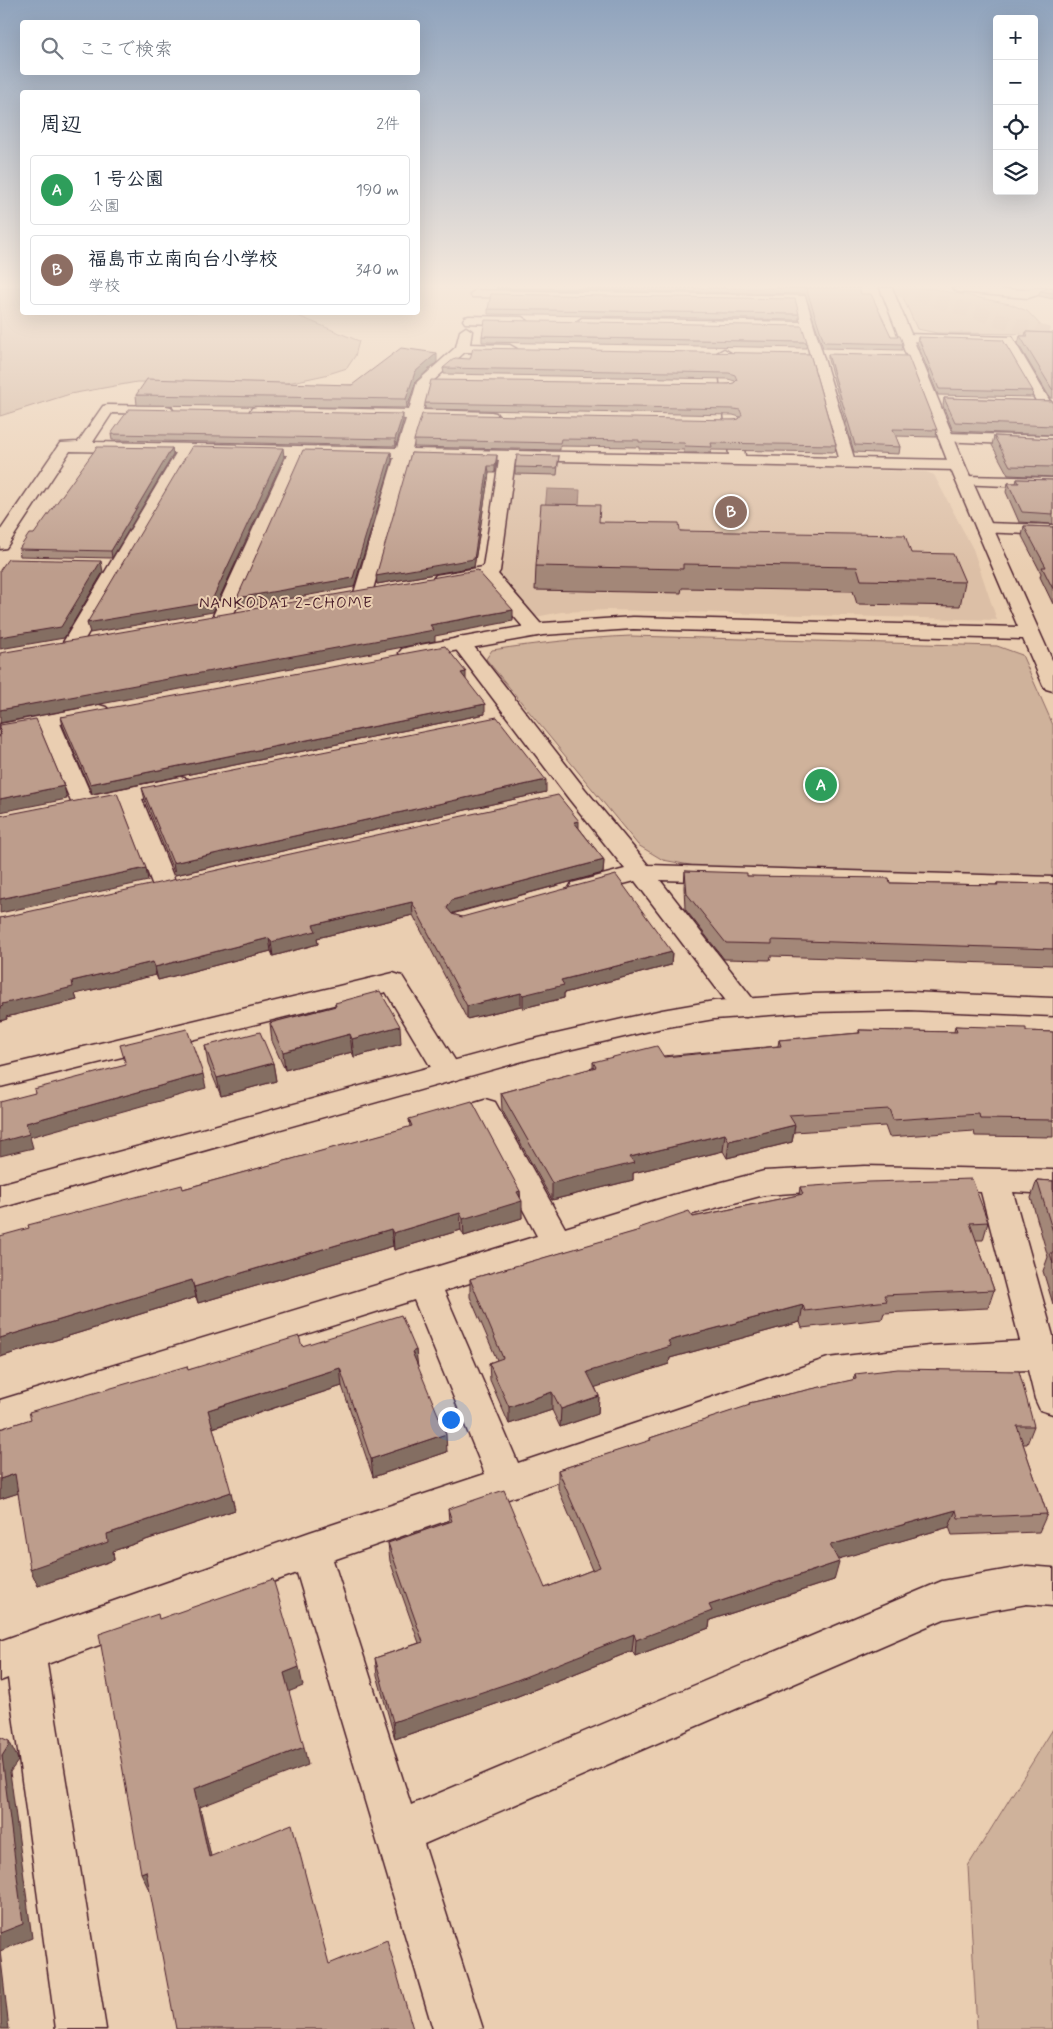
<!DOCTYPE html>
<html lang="ja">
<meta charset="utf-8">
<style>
body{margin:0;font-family:Mynerve,"Klee One",sans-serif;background:#f6f6f7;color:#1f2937}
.controls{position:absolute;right:15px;top:15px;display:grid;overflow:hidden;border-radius:5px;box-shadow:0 5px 20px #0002}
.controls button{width:45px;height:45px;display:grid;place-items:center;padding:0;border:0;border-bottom:1px solid #e0e1e3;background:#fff;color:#1f2937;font:25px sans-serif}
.you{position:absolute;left:450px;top:1419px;width:18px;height:18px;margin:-12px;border:4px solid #fff;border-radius:50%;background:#1a73e8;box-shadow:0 0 0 8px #1a73e833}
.badge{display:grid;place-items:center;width:32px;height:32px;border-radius:50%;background:#7c3aed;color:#fff;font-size:16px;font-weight:700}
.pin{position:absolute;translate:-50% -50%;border:2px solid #fff;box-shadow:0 1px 5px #0006}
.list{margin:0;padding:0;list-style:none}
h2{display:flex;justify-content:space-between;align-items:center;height:65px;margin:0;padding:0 20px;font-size:21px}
h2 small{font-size:16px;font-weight:400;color:#747a83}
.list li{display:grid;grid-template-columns:32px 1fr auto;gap:15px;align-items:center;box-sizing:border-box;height:70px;margin:0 10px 10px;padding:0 10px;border:1px solid #e0e1e3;border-radius:5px}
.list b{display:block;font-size:19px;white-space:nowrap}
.list p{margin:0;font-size:16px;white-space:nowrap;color:#747a83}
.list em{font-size:16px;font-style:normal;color:#747a83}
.icon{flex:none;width:28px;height:28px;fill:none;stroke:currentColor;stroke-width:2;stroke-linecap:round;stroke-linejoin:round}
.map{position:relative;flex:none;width:1053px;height:2029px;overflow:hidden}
.search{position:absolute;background:#fff;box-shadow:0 5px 20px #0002;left:20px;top:20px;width:400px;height:55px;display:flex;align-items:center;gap:12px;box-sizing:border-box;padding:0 18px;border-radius:5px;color:#747a83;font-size:19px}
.panel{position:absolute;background:#fff;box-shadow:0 5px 20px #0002;left:20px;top:90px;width:400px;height:225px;border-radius:5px}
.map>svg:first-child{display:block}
.built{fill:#dcbfa6}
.green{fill:#cfb29b;stroke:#8c6863}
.water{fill:#ab8a7c;stroke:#845f5c}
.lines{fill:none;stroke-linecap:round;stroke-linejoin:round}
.trunk-tunnel{stroke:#caab96;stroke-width:14;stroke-dasharray:14 7;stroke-linecap:butt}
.minor-casing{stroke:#4a1f2b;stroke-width:3}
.tertiary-casing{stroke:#4a1f2b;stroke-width:3}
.minor{fill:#eaceb1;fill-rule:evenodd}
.tertiary{fill:#eaceb1;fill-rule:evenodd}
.wall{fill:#a38778;stroke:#4a1f2b}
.shaded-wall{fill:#846e62;stroke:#4a1f2b}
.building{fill:#bd9d8c;stroke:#4a1f2b}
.labels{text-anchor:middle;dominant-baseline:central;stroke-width:4;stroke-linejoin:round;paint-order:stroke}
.far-neighbourhood-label{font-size:16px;letter-spacing:1px;fill:#4a1f2b;stroke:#eaceb1}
</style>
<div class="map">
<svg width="1053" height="2029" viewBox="0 0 1053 2029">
<rect width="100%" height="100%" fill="#eaceb1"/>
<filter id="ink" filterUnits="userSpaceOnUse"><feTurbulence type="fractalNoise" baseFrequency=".02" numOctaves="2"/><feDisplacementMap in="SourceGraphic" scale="10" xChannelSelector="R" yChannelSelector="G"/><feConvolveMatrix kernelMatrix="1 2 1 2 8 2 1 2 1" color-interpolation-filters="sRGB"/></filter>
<g filter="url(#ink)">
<polygon class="built" points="528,459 926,472 934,475 973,549 997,620 608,610 561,612 536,617 498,573 516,463"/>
<g class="green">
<polygon points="0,288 22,288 22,312 291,313 359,341 355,356 347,368 325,375 283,384 137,382 70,394 0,416"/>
<polygon points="899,288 933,289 1010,304 1027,311 1046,331 1041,334 937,333 917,329"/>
<path d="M631,636L997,646L1022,655L1053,725V877L700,867L663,860L638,845L486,659L492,650C538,643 584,638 631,636Z"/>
<polygon points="1053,1729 1053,2029 977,2029 968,1866"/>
</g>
<polygon class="water" points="547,489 580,490 578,521 544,520"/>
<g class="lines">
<polyline class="trunk-tunnel" points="895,288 1053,336"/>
<g class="minor-casing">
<g id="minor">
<polygon points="952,288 1027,290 1034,288 1052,288 1050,291 1028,298 958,292"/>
<polygon points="476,290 805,296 854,458 957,460 963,462 965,465 963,468 957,470 515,460 500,571 498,574 546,630 543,634 536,636 529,634 481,578 442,584 436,583 433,579 436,575 442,574 483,567 499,460 410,458 372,593 370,597 363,599 356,597 354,593 394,458 303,456 232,618 229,622 222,624 215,622 212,618 287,455 192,453 82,644 79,648 72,650 65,648 62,644 176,453 70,451 6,548 0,549 0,531 60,443 78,442 103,406 108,405 166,406 171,407 173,410 171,413 166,414 112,413 93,442 397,448 406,419 257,415 252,414 250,411 252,408 257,407 409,410 417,382 456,347 460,331 466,327 472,331 470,344 510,345 517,349 510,353 465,352 431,383 423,410 491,412 496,413 498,416 496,419 491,420 421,419 412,449 729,455 717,353 724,349 731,353 745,456 839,458 803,330 582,326 576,322 582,318 801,322 796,303 472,297 470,294"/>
<polygon points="469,316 522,317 528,321 522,325 465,323 463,320 465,317"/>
<polygon points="906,334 1012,337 1051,403 1049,406 1039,406 1003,344 901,341 899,338 901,335"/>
<polygon points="946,433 1053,436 1053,446 941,441 938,438 941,435"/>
<polygon points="964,476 1053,478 1053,488 958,484 956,481 958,478"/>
<polygon points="985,523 1053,525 1053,535 979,532 976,528 979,524"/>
<polygon points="461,637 468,639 585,789 648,865 1053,877 1053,891 660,880 760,1008 756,1014 746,1017 736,1014 635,881 581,895 572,893 569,888 572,883 625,869 569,799 454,647 451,643 454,639"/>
<polygon points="48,715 56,716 59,721 91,795 180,777 188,779 191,784 188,789 142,799 177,886 174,891 165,893 156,891 153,886 121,803 83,811 74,809 37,721 40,716"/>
<polygon points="393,973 402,976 458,1065 462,1072 458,1079 448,1082 438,1079 386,992 0,1087 0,1067"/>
<path d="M485,1099L495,1102L565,1228L673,1195L764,1171L865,1166L1053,1170V1194L1013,1192L1053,1336V1414L1040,1410L1035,1399L1028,1370L929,1374L828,1388L333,1560L411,1805L942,1581L1027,1566L1053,1568V1606L1027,1604L944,1619L424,1844L483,2029H433L297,1573L47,1664L106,2029H56L8,1678L0,1681V1641L310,1532L485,1474L414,1300L0,1430V1400L537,1236L470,1109L475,1102ZM865,1188L981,1192L1020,1341L929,1346L828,1358L518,1463L444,1291L674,1219L764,1195Z"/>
</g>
</g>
<g class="tertiary-casing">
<g id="tertiary">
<polygon points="880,288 892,288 965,465 1053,662 1053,691 1046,689 1043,685 1023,639 633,629 543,635 409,659 402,657 399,653 402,649 409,647 543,623 633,617 1018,627 949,465"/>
<polygon points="99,705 106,707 110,711 106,715 0,736 0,724"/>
<polygon points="909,992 1053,998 1053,1016 909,1010 811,1012 714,1019 662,1028 530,1059 0,1208 0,1184 530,1040 662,1010 714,1001 811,994"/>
</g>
</g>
<use href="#minor" class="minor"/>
<use href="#tertiary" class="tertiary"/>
</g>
<g class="wall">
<polygon points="496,288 859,288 861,294 891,336 903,344 902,350 823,348 805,294"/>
<polygon points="1053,288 1053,299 1039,296 1040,291"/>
<polygon points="488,309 799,314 799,320 488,314"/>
<polygon points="1026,332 1053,333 1053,398 1050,398 1018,344 1020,336 1025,336"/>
<polygon points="482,336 807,342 806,348 482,342"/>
<polygon points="918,337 1033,391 1032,397 938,395 917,343"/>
<polygon points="810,354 836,445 835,452 711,450 711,453 684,453 684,450 639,449 639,447 560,446 560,450 414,447 414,440 734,420 739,419 740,418 740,417 733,415 425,409 425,403 729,384 734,383 735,382 735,381 728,379 444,374 443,368 470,359"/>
<polygon points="828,354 937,430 936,437 895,436 900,447 899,454 854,452 828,360"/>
<polygon points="437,362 416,381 407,408 137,405 136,395 352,385"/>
<polygon points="944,398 1053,401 1053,435 953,431 943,406"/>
<polygon points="403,421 396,446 112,440 111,434"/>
<polygon points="994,436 1053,439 1053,477 1008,475 992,445"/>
<polygon points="172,448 173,455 112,558 20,556 19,549 34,534"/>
<polygon points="411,453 497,462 495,473 489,473 474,567 377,584"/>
<polygon points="559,456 557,475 515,474 515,467"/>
<polygon points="1017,479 1053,480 1053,524 1019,522 1006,492 1008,483 1016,483"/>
<polygon points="599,522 680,531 911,553 965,582 960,606 857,604 853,591 682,588 681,593 535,590 536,566"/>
<polygon points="1024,526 1053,527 1053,604 1040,577 1041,573 1022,536"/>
<polygon points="466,680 485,714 92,794 63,726 61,717"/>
<polygon points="142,788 546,792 175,875 145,800"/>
<polygon points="579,828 604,860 603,873 452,914 462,917 672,952 671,965 564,993 564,998 523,1008 521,1006 467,1019 413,915 317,938 318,944 273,956 271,951 158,980 156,975 75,994 77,1000 6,1017 7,1019 0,1021 0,918"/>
<polygon points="685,871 747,876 890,883 996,885 997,883 1053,884 1053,965 771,956 770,960 724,959 685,909 684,887"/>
<polygon points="335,1003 401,1044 354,1057 352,1052 285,1070 272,1041 270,1023 335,1006"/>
<polygon points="955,1026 1026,1031 1053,1032 1053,1137 975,1136 974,1131 889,1137 885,1126 794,1132 792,1142 727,1158 723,1151 633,1173 633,1180 552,1200 502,1110 501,1093 593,1068 593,1062 778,1046 779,1040 859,1033 859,1030 954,1032"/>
<polygon points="205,1046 273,1063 276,1081 221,1096 208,1064"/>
<polygon points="409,1119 520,1191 522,1218 464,1236 461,1230 394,1250 393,1246 198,1303 196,1297 0,1357 183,1189 410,1127"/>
<polygon points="1037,1180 1053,1181 1053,1304 1043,1271 1048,1257 1031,1198"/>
<polygon points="800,1187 988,1222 983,1240 976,1240 994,1290 988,1308 884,1313 882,1319 802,1328 800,1322 670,1358 669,1364 595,1387 599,1396 598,1414 560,1427 552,1410 509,1424 490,1380 489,1363 497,1360 470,1297 470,1279 639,1231 639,1228 799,1195"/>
<polygon points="302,1346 416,1350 417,1365 447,1452 373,1477 342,1386 213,1428 235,1510 113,1551 114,1560 38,1586 18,1493 0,1499 0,1429 188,1370"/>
<polygon points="855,1374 1034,1426 1027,1444 1023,1444 1047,1514 1039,1532 952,1535 949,1527 837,1559 834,1580 710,1620 709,1628 635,1656 632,1651 513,1698 395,1739 377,1675 375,1658 419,1643 390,1561 388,1543 449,1522 448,1509 545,1588 592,1570 558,1488 558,1470 650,1441 650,1438 749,1406 749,1403 853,1380"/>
</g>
<g class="shaded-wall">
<polygon points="437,353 437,362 416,381 407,408 406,399 415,372"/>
<polygon points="403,414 403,421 396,446 395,439"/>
<polygon points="172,448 173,455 112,558 111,551"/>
<polygon points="283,448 284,457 213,612 90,633 87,623"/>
<polygon points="391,452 392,460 354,587 238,608 237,598"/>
<polygon points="497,455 497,462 495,473 495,466"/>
<polygon points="488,466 489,473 474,567 377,584 376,576"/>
<polygon points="101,561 103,572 64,638 0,649 0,637"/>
<polygon points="513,610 513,621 435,636 435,641 0,723 0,710 430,625"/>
<polygon points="466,672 466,681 461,673"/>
<polygon points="485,704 485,714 92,794 90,784"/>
<polygon points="546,780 546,792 175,875 173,863"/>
<polygon points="64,786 67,799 0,812 0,799"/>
<polygon points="579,821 579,833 574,822"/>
<polygon points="604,860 603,873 453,913 448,921 447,908 452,900"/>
<polygon points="146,868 148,881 0,913 0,899"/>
<polygon points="412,902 413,915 317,938 318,944 273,956 271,942 313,925"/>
<polygon points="269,938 271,951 158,980 155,967"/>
<polygon points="672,952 671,965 564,993 564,998 523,1008 523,995 561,980"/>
<polygon points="153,962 156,975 75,994 77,1000 6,1017 7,1019 0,1021 0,1007 2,1004 72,981"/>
<polygon points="521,993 521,1006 467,1019 467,1006"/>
<polygon points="400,1026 401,1044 354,1057 352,1039"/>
<polygon points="350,1034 352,1052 285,1070 283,1052"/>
<polygon points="273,1063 276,1081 221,1096 217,1078"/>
<polygon points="203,1074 206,1088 30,1137 33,1148 0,1156 0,1142 26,1123"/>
<polygon points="795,1125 792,1142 727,1158 729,1141"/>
<polygon points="725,1134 723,1151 633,1173 633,1180 552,1200 552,1183 630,1157"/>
<polygon points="520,1191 520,1201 522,1201 522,1218 464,1236 463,1219 517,1192"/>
<polygon points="460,1213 461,1230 394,1250 393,1233"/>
<polygon points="391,1229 393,1246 198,1303 194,1287"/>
<polygon points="192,1280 196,1297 0,1357 0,1338"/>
<polygon points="803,1305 800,1322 670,1358 669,1364 587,1390 587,1372 668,1341"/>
<polygon points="416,1350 418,1368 412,1352"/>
<polygon points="340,1368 342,1386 212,1428 208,1410"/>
<polygon points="552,1392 552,1410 509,1424 509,1407"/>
<polygon points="599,1396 598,1414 560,1427 561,1409"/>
<polygon points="446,1434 447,1452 373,1477 371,1459"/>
<polygon points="15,1474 22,1492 0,1499 0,1479"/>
<polygon points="231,1492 235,1510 113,1551 114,1560 38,1586 30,1569 107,1534"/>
<polygon points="956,1510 949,1527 825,1563 830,1545"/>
<polygon points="839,1562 834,1580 710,1620 709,1628 635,1656 636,1640 709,1605"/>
<polygon points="634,1634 632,1651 513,1698 395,1739 393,1722"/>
<polygon points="299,1667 303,1686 288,1692 284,1673"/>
<polygon points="9,1741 17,1757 18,1761 10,1772 32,1938 0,1951 2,1756"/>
<polygon points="304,1747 308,1765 200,1807 215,1874 209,1857 194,1789"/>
<polygon points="146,1871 153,1888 149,1890 141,1873"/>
<polygon points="0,1951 9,2029 1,2029"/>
</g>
<g class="building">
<polygon points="789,288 859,288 861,294 871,294 891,336 900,336 903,344 824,342 806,288"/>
<polygon points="1048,288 1053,288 1053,293 1040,291"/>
<polygon points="491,294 795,299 799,314 488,309"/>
<polygon points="485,320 802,326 807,342 482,336"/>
<polygon points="1026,332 1053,333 1053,390 1052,389 1020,336 1028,336"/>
<polygon points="918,337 1003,340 1033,391 939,389"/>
<polygon points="401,348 437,353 415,372 406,399 136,395 147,379 352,385"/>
<polygon points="473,348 810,354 836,445 711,443 712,447 685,446 684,443 639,442 639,440 561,439 560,443 414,440 422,414 734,420 739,419 742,415 740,410 734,409 425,403 431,380 729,384 734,383 737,380 735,375 729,373 443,368 455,358 470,359"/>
<polygon points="828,354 908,356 937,430 893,429 900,447 855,445"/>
<polygon points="944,398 1053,401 1053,426 955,422"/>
<polygon points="129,409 403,414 395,439 111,434"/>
<polygon points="994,436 1053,439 1053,467 1010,466"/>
<polygon points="192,446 283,448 211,602 87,623"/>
<polygon points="97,447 172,448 111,551 19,549 29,534 34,534"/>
<polygon points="303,450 391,452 353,578 237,598"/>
<polygon points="411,453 497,455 495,466 488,466 474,559 376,576"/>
<polygon points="517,455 559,456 557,468 515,467"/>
<polygon points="1017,479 1053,480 1053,514 1022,512 1008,483 1019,483"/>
<polygon points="541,504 600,505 599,522 679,523 680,531 905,535 911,553 953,554 965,582 861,580 857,567 683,564 683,569 536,566"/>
<polygon points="1024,526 1053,527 1053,589 1042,567 1046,567"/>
<polygon points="8,559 101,561 61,627 0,637 0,570"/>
<polygon points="477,570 513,610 430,625 434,630 0,710 0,653"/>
<polygon points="445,646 466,672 461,673 485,704 90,784 61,717"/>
<polygon points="497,717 546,780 173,863 142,788"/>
<polygon points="36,719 64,786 0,799 0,725"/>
<polygon points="117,793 146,868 0,899 0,816"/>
<polygon points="558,795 579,821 574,822 604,860 452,900 447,908 452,914 462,917 616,875 672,952 561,980 564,985 523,995 521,993 467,1006 412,902 313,925 316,931 271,942 269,938 155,967 153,962 72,981 73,987 2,1004 3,1006 0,1007 0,918"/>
<polygon points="685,871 747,873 747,876 889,878 890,883 998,885 997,883 1053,884 1053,949 772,940 772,944 726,943 687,894"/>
<polygon points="380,991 400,1026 352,1039 350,1034 283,1052 270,1023 336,1006 335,1003"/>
<polygon points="955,1026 1026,1028 1026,1031 1053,1032 1053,1120 980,1119 979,1114 893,1120 889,1109 789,1115 795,1125 729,1141 725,1134 630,1157 634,1163 552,1183 501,1093 596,1067 593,1062 657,1046 664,1057 781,1046 779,1040 860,1033 859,1030 957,1032"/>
<polygon points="187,1029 203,1074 26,1123 29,1134 0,1142 0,1102 35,1093 34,1089 126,1065 120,1045"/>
<polygon points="260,1032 273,1063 217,1078 205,1046"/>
<polygon points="472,1101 520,1191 517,1192 522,1201 463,1219 460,1213 393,1233 391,1229 194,1287 192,1280 0,1338 0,1236 29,1228 28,1225 182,1185 183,1189 412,1126 409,1119"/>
<polygon points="972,1179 988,1222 970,1223 994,1290 884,1295 887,1301 805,1311 803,1305 668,1341 671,1346 587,1372 599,1396 561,1409 552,1392 509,1407 489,1363 503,1358 470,1279 640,1230 639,1228 689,1211 693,1217 803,1194 800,1187 869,1182"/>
<polygon points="1037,1180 1053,1181 1053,1232"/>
<polygon points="1050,1253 1053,1253 1053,1264"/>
<polygon points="401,1315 416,1350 412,1352 446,1434 371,1459 340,1368 208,1410 231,1492 107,1534 108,1542 30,1569 15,1474 0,1479 0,1429 31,1419 29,1412 187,1366 188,1370 299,1336 302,1346"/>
<polygon points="898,1369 1019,1371 1034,1426 1017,1426 1047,1514 958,1518 956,1510 830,1545 839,1562 709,1605 712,1611 636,1640 634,1634 512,1682 393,1722 375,1658 423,1642 388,1543 452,1521 448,1509 504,1490 545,1588 600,1567 558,1470 651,1440 650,1438 750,1405 749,1403 856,1379 855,1374"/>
<polygon points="273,1579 299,1667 284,1673 304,1747 194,1789 209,1857 292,1824 329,1964 387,1940 413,2029 176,2029 146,1871 141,1873 99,1634 158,1614 159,1619"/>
<polygon points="0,1737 9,1741 9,1745 2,1756 23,1924 0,1933"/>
</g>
</g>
<linearGradient id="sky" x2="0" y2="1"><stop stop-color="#8fa3bd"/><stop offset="0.5" stop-color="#f6e9dc"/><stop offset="1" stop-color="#f6e9dc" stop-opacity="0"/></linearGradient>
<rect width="1053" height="572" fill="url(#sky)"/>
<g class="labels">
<g class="far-neighbourhood-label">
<text x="286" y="603">NANKODAI 2-CHOME</text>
</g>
</g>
</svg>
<div class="controls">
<button>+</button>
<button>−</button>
<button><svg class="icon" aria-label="locate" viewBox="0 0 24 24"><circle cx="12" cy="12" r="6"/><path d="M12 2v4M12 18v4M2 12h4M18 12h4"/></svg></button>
<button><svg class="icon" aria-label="layers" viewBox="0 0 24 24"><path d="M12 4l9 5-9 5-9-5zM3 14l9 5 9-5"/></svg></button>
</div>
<div class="you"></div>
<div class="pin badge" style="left:821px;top:785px;background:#2e9e5b">A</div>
<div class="pin badge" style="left:731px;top:512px;background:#8d6e63">B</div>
<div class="search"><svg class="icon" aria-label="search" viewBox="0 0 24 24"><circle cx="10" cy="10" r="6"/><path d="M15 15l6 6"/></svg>ここで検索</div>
<section class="panel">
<h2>周辺<small>2件</small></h2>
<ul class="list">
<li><span class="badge" style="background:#2e9e5b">A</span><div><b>１号公園</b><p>公園</p></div><em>190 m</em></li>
<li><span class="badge" style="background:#8d6e63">B</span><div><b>福島市立南向台小学校</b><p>学校</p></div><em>340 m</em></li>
</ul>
</section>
</div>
